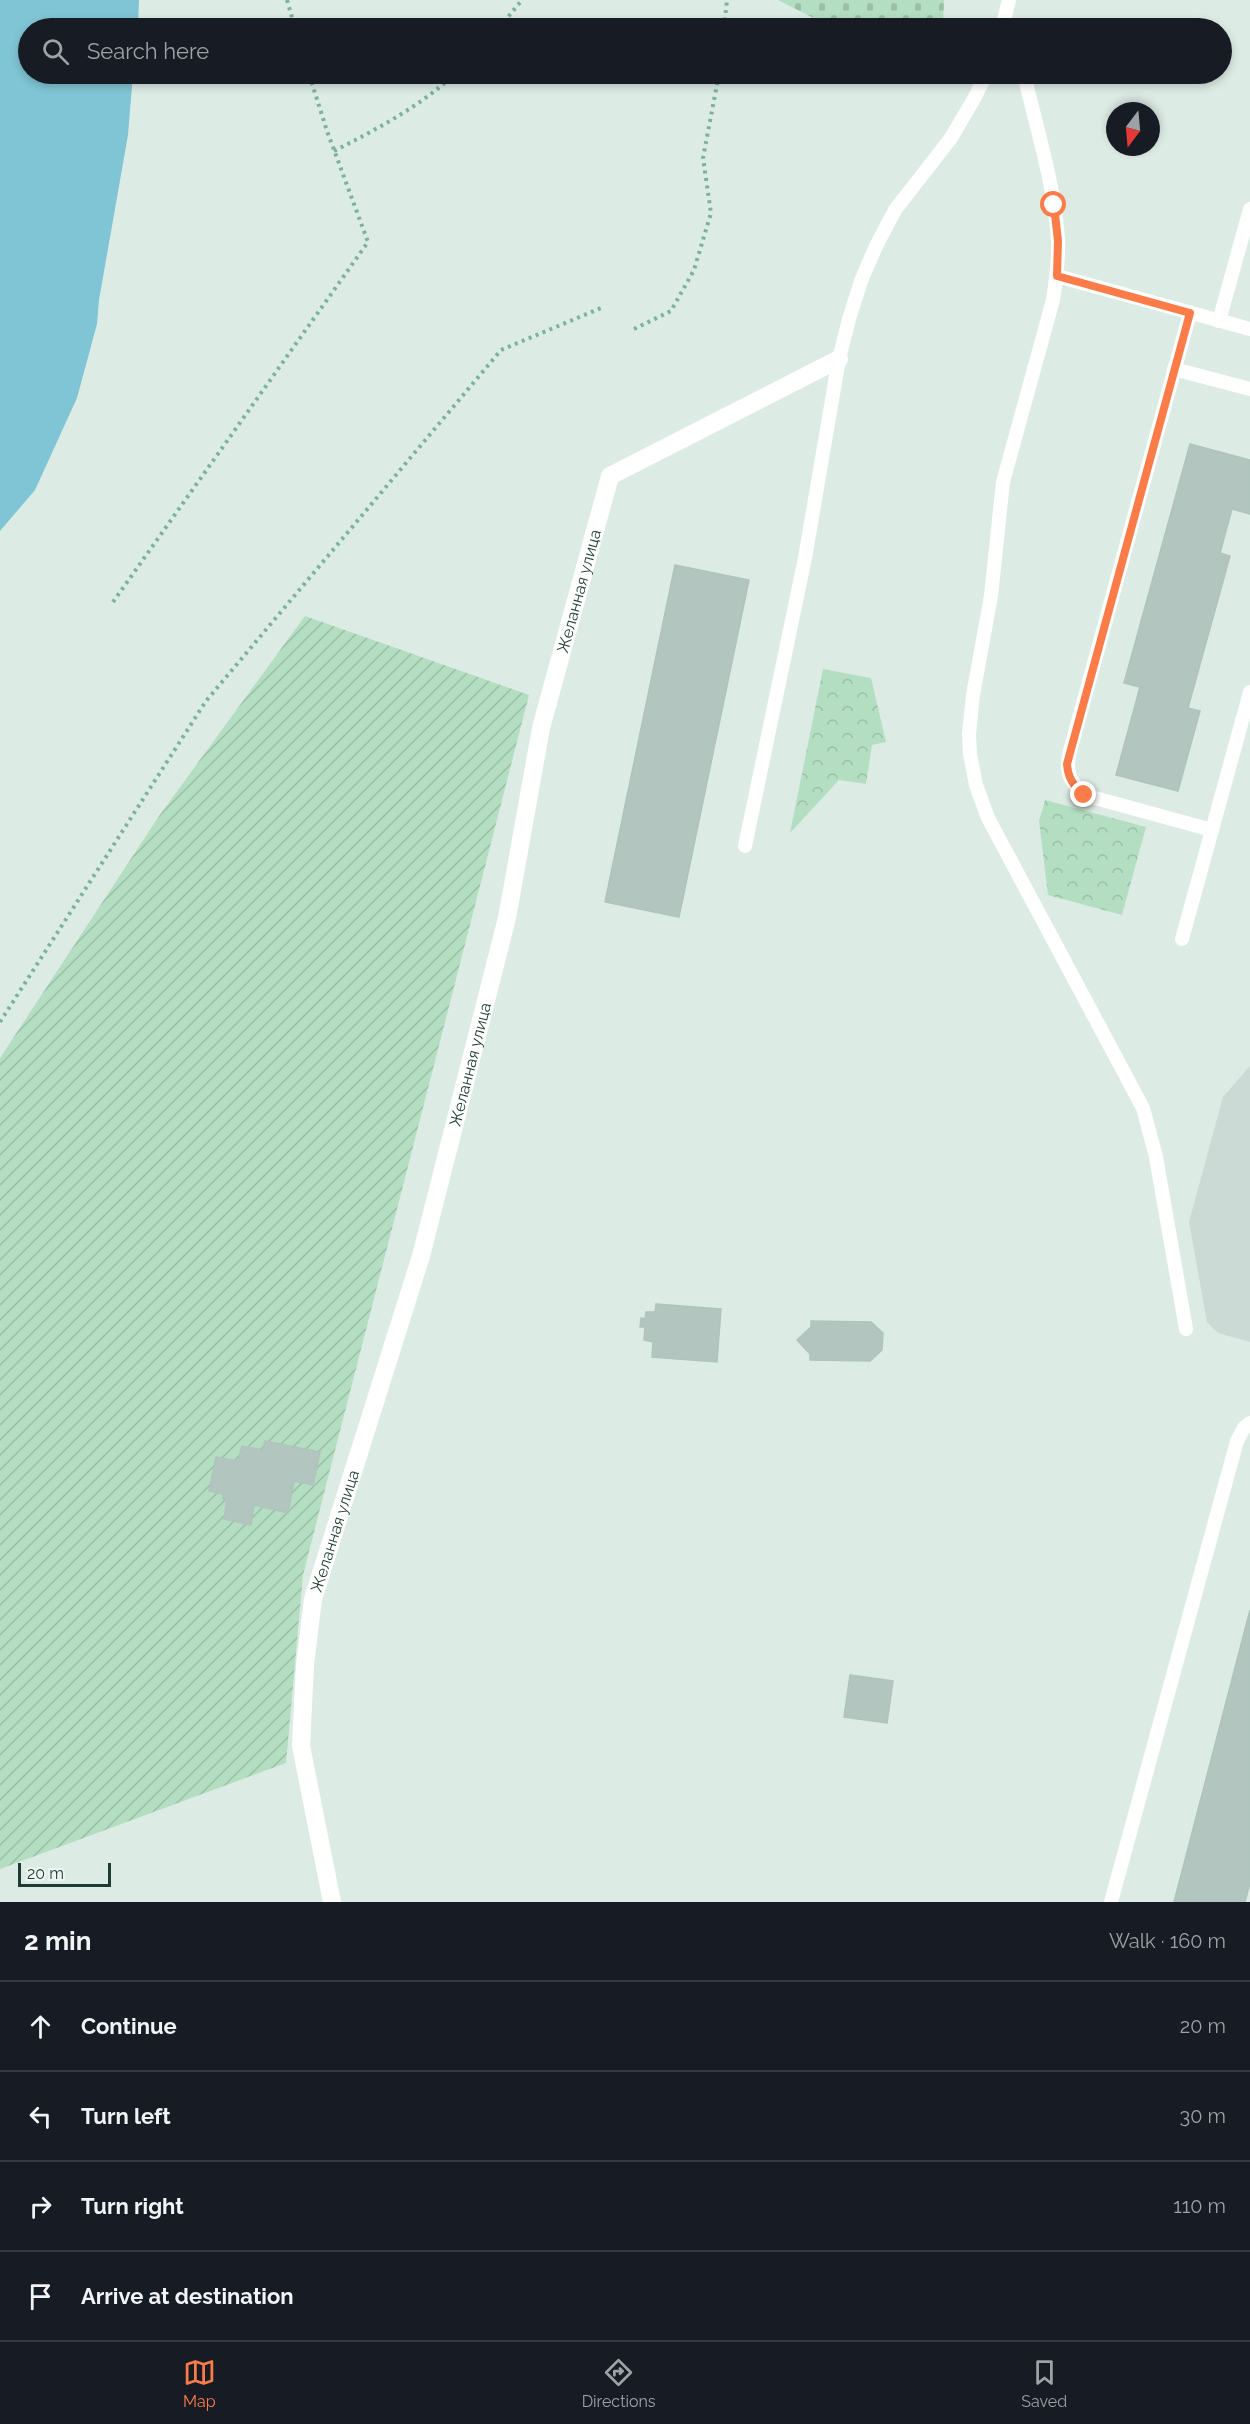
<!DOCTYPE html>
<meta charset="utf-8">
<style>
body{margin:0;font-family:Raleway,sans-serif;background:#20242c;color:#f1f3f6}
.compass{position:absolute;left:1106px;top:102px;width:54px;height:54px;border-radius:50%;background:#171b24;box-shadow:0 3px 9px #0003;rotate:196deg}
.scale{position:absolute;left:18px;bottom:15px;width:93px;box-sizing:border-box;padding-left:6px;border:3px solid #1e3b34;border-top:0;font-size:16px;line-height:21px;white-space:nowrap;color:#1e3b34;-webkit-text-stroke:4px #eef7f3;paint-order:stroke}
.stop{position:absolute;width:18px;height:18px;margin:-14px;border:4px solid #fc7c49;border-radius:50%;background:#fff}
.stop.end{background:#fc7c49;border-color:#fff;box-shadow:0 2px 6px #0008}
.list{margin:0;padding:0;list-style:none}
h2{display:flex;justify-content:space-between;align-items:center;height:78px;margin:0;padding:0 24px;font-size:26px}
h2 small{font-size:20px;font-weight:400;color:#9ea1a6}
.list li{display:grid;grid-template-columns:39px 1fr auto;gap:18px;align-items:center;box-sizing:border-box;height:90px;padding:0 24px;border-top:2px solid #363941}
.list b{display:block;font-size:22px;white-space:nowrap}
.list em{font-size:20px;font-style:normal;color:#9ea1a6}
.icon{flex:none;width:33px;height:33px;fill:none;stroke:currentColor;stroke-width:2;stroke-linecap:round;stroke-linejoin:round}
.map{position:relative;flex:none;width:1250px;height:1902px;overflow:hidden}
.search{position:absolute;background:#171b24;box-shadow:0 3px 9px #0003;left:18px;right:18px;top:18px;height:66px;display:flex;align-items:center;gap:15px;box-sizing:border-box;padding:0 21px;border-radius:33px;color:#9ea1a6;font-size:22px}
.sheet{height:438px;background:#171b24}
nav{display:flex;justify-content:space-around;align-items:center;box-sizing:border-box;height:84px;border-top:2px solid #363941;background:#171b24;font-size:16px;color:#9ea1a6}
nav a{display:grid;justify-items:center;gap:3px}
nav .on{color:#fc7c49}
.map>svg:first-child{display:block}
.built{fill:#cbdad4}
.cemetery{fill:url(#cemetery-stones)}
.park{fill:url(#park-crowns)}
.garden{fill:url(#garden-furrows)}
.water{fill:#80c5d5}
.building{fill:#b2c5be;stroke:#afc4bc;stroke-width:1.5}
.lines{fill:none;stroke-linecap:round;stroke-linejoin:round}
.path{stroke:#7bb1a2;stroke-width:4;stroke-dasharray:3 4.5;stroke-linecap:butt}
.service{stroke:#fff;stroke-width:14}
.minor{stroke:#fff;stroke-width:18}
.route{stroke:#fc7c49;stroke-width:8}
.labels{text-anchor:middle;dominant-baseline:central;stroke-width:4.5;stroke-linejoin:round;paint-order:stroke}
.street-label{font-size:16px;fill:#1e3b34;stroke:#eef7f3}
</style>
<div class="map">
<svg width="1250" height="1902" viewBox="0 0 1250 1902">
<defs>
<pattern id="cemetery-stones" width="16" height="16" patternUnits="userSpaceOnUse" patternTransform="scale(1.5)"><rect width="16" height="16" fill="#b4dec1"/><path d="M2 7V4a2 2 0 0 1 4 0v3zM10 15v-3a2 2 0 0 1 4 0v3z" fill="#9abfa6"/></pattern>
<pattern id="park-crowns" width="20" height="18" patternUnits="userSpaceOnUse" patternTransform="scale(1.5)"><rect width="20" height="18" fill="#b4dec1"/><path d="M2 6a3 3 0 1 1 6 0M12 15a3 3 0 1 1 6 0" fill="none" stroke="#9abfa6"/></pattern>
<pattern id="garden-furrows" width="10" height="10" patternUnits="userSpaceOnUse" patternTransform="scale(1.5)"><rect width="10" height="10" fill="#b4dec1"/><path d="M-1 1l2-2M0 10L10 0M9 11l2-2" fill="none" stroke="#9abfa6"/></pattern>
</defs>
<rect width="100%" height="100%" fill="#ddebe5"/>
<polygon class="built" points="1250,1066 1250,1342 1218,1333 1207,1322 1189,1222 1223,1097"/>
<polygon class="cemetery" points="778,0 944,0 943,28 833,28"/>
<g class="park">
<polygon points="823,669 871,678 886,742 872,745 866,784 839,780 790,833"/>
<polygon points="1045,800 1146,827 1122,915 1048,895 1039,821"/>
</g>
<polygon class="garden" points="305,616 529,695 303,1575 286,1763 0,1869 0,1058 159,816"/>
<polygon class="water" points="0,0 139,0 138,28 28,28 28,74 133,74 128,135 99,300 97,324 77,398 35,490 0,531"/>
<g class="building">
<polygon points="1190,444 1250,460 1250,514 1232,509 1220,553 1230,556 1188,708 1200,711 1178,791 1116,775 1140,687 1124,683"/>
<polygon points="675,565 749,580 679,917 605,902"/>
<polygon points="656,1304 721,1309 717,1362 652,1357 653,1342 644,1340 645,1327 640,1327 641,1318 645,1319 646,1312 655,1312"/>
<polygon points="811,1321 871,1322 883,1333 882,1350 870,1361 810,1360 810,1354 797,1340 811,1327"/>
<polygon points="265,1441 320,1452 313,1485 294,1481 288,1513 254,1505 251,1525 224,1519 227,1500 223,1499 223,1494 209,1491 216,1457 238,1461 242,1446 263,1450"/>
<polygon points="1250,1610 1250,1883 1245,1902 1174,1902"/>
<polygon points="850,1675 893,1681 887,1723 844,1717"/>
</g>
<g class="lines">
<g class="path">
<polyline points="287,0 295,28"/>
<polyline points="499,28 522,0"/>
<polyline points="724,28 727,0"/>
<path d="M334,151C377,129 419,107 455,74"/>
<polyline points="634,329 671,311 694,270 711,213 703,158 719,74"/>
<polyline points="113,602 368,242 327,131 309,74"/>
<polyline points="0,1022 206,701 501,350 601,308"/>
</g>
<g class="service">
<polyline points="1002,28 1009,0"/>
<path d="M1024,74C1036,126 1055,187 1058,240C1059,260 1056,280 1053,300L1003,482L991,596L973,695L969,734L970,754L976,785L988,818L1143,1108L1156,1157L1186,1329"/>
<polyline points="1057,276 1250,329"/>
<path d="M1190,313L1070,751C1065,771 1069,781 1084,795L1212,830L1250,692"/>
<polyline points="1219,321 1250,209"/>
<polyline points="1174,369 1250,389"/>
<polyline points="745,846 805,558 839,359 849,319 861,281 876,246 895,210 951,138 975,97 986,74"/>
<polyline points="1182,939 1212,830"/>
<polyline points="1111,1902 1237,1441 1244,1428 1250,1423"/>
</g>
<path class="minor" id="s1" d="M332,1902L301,1746L305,1665L313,1599L421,1256L507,918L541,728L610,476L839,359"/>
</g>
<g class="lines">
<path class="route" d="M1054,205L1058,241L1057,276L1190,313L1067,764C1068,778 1073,785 1084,795"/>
</g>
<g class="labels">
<g class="street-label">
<text stroke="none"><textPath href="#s1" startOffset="1350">Желанная улица</textPath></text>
<text stroke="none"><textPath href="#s1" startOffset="864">Желанная улица</textPath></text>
<text stroke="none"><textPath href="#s1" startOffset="378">Желанная улица</textPath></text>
</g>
</g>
</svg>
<svg class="compass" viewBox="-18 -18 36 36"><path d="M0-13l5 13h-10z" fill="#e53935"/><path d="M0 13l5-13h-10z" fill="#9ea1a6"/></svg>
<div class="scale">20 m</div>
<div class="stop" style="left:1054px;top:205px"></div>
<div class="stop end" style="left:1084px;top:795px"></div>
<div class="search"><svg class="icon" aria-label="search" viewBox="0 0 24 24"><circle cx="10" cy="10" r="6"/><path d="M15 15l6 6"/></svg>Search here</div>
</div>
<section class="sheet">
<h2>2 min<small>Walk · 160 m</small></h2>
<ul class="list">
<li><svg class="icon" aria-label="ahead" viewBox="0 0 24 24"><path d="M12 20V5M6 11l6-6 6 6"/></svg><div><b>Continue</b></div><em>20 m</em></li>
<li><svg class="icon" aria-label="left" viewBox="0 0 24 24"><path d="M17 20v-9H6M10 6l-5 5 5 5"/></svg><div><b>Turn left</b></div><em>30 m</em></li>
<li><svg class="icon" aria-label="right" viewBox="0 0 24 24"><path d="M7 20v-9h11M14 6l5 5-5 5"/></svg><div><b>Turn right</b></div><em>110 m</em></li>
<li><svg class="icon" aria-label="arrive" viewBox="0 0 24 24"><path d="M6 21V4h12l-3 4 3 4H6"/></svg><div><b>Arrive at destination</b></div></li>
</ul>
</section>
<nav>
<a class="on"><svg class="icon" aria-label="map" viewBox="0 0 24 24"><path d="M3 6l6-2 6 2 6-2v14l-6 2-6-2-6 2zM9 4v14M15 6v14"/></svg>Map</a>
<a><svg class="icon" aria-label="directions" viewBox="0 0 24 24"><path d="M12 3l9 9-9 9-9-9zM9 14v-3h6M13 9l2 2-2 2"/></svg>Directions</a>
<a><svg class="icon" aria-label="saved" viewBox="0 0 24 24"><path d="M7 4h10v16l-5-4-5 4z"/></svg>Saved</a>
</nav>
